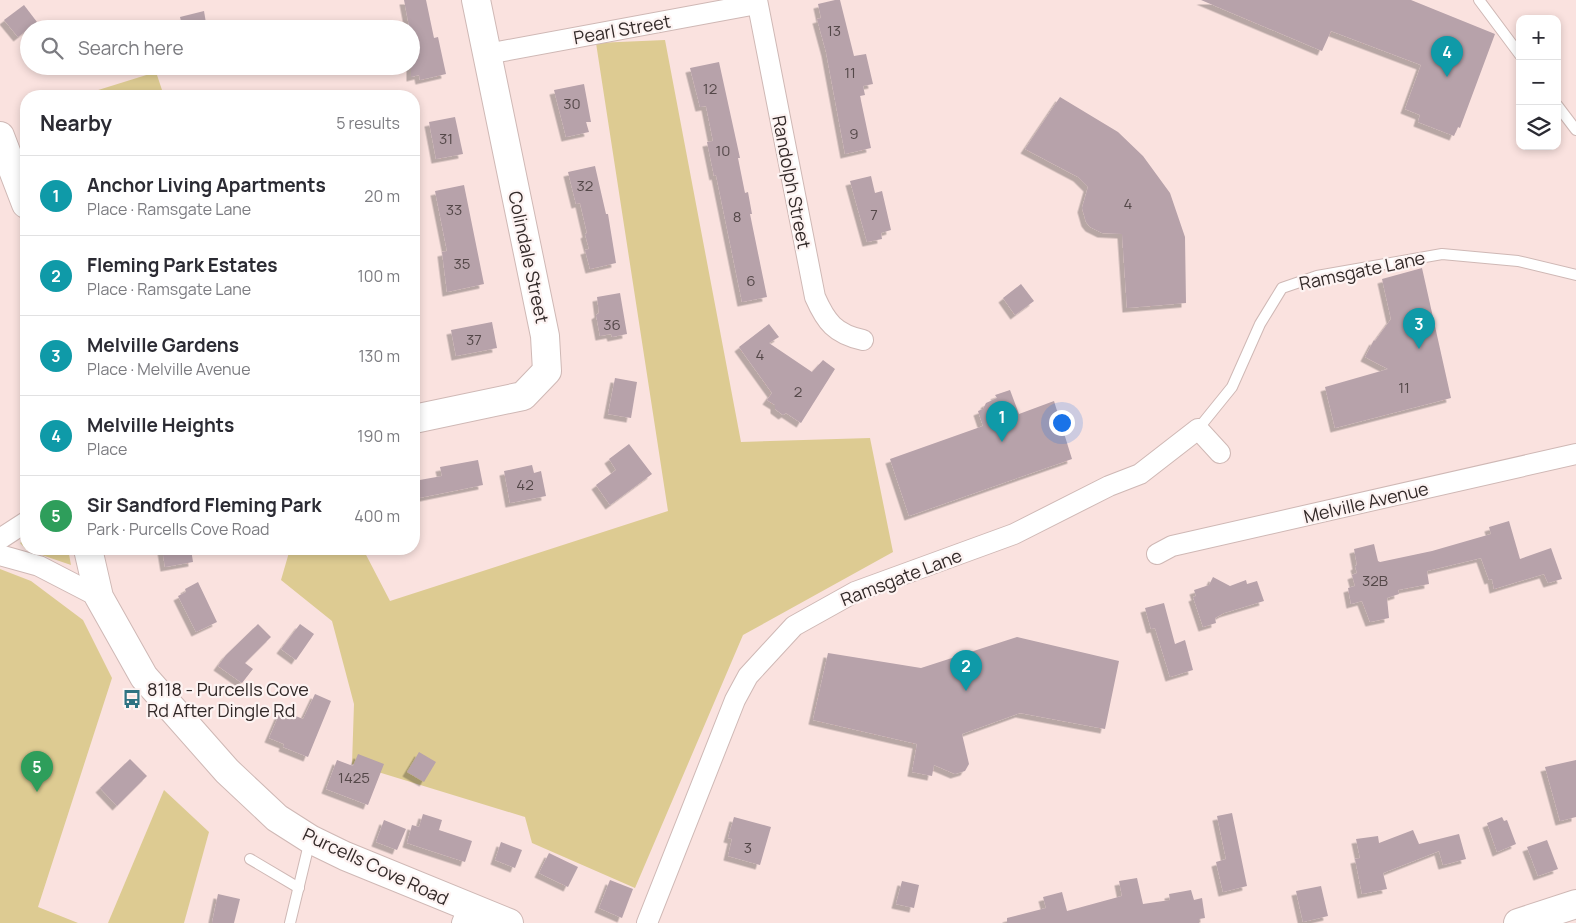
<!DOCTYPE html>
<meta charset="utf-8">
<style>
body{margin:0;font-family:Manrope,sans-serif;background:#f7f7f7;color:#2b2b33}
.controls{position:absolute;right:15px;top:15px;display:grid;overflow:hidden;border-radius:10px;box-shadow:0 2px 8px #0003}
.controls button{width:45px;height:45px;display:grid;place-items:center;padding:0;border:0;border-bottom:1px solid #e1e1e2;background:#fff;color:#2b2b33;font:25px sans-serif}
.you{position:absolute;left:1061px;top:422px;width:18px;height:18px;margin:-12px;border:4px solid #fff;border-radius:50%;background:#1a73e8;box-shadow:0 0 0 8px #1a73e833}
.badge{display:grid;place-items:center;width:32px;height:32px;border-radius:50%;background:#2e7382;color:#fff;font-size:16px;font-weight:700}
.pin{position:absolute;translate:-50% -41px;filter:drop-shadow(0 1px 2px #0008)}
.pin::after{content:'';position:absolute;top:26px;width:18px;height:15px;background:inherit;clip-path:polygon(0 0,100% 0,50% 100%)}
.list{margin:0;padding:0;list-style:none}
h2{display:flex;justify-content:space-between;align-items:center;height:65px;margin:0;padding:0 20px;font-size:21px}
h2 small{font-size:16px;font-weight:400;color:#7c7c81}
.list li{display:grid;grid-template-columns:32px 1fr auto;gap:15px;align-items:center;box-sizing:border-box;height:80px;padding:0 20px;border-top:1px solid #e1e1e2}
.list b{display:block;font-size:19px;white-space:nowrap}
.list p{margin:0;font-size:16px;white-space:nowrap;color:#7c7c81}
.list em{font-size:16px;font-style:normal;color:#7c7c81}
.icon{flex:none;width:28px;height:28px;fill:none;stroke:currentColor;stroke-width:2;stroke-linecap:round;stroke-linejoin:round}
.map{position:relative;flex:none;width:1576px;height:923px;overflow:hidden}
.search{position:absolute;background:#fff;box-shadow:0 2px 8px #0003;left:20px;top:20px;width:400px;height:55px;display:flex;align-items:center;gap:12px;box-sizing:border-box;padding:0 18px;border-radius:28px;color:#7c7c81;font-size:19px}
.panel{position:absolute;background:#fff;box-shadow:0 2px 8px #0003;left:20px;top:90px;width:400px;height:465px;border-radius:20px}
.map>svg:first-child{display:block}
.green{fill:#ddcb92}
.building{fill:#b7a2aa;filter:url(#shadow)}
.lines{fill:none;stroke-linecap:round;stroke-linejoin:round}
.lane-casing{stroke:#cfb8b5;stroke-width:12}
.street-casing{stroke:#cfb8b5;stroke-width:22}
.secondary-casing{stroke:#cfb8b5;stroke-width:30}
.lane{stroke:#fff;stroke-width:10}
.street{stroke:#fff;stroke-width:20}
.secondary{stroke:#fff;stroke-width:28}
.labels{text-anchor:middle;dominant-baseline:central;stroke-width:4.5;stroke-linejoin:round;paint-order:stroke}
.number-label{font-size:15px;fill:#544849}
.street-label{font-size:18px;fill:#332a29;stroke:#fdf3f2}
.poi-label{font-size:18px;fill:#332a29;stroke:#fdf3f2;text-anchor:start}
</style>
<div class="map">
<svg width="1576" height="923" viewBox="0 0 1576 923">
<defs>
<filter id="shadow"><feDropShadow dx="-4.5" dy="4.5" stdDeviation="0" flood-color="#0004"/></filter>
</defs>
<rect width="100%" height="100%" fill="#fae2df"/>
<g class="green">
<polygon points="665,40 741,442 870,438 893,552 743,635 635,888 532,843 525,817 352,764 354,704 332,621 281,580 290,549 363,549 390,601 668,511 596,43"/>
<polygon points="156,72 164,96 79,96"/>
<polygon points="26,538 26,549 68,549 71,565 27,550 20,543"/>
<polygon points="0,569 31,581 83,620 112,678 38,907 78,923 0,923"/>
<polygon points="164,790 209,832 184,923 108,923"/>
</g>
<g class="building">
<polygon points="404,0 426,0 434,38 438,37 446,74 420,80 419,75 411,77 411,53 414,52"/>
<polygon points="835,0 840,0 854,56 866,54 873,84 863,86 865,95 860,96 871,148 845,154 826,52 817,19 821,18 818,4"/>
<polygon points="1201,0 1411,0 1495,34 1460,128 1458,127 1454,136 1418,122 1420,115 1405,109 1421,65 1331,31 1322,51"/>
<polygon points="24,5 37,22 18,37 4,20"/>
<polygon points="204,11 207,29 183,29 180,17"/>
<polygon points="719,62 740,158 738,158 745,193 748,192 752,214 750,214 767,297 742,302 716,175 714,176 707,142 713,141 706,106 700,107 690,68"/>
<polygon points="584,84 591,122 586,122 589,132 566,137 554,90"/>
<polygon points="1060,97 1118,132 1143,156 1170,193 1185,237 1186,303 1127,308 1122,234 1102,233 1090,227 1086,222 1082,208 1088,187 1078,177 1025,149"/>
<polygon points="455,117 463,154 436,159 429,122"/>
<polygon points="595,166 606,214 608,214 616,263 590,269 585,250 589,249 585,234 587,233 580,203 576,204 568,172"/>
<polygon points="871,176 875,193 882,191 891,230 881,233 882,239 867,242 850,181"/>
<polygon points="464,185 484,284 447,292 442,252 447,251 435,191"/>
<polygon points="1422,268 1451,398 1335,428 1325,387 1388,369 1365,357 1374,340 1375,341 1391,319 1382,279"/>
<polygon points="1021,284 1034,301 1015,315 1003,298"/>
<polygon points="620,293 627,334 612,337 611,334 600,336 596,315 599,313 597,297"/>
<polygon points="492,322 497,348 456,356 451,330"/>
<polygon points="769,324 779,337 769,343 812,372 823,360 835,369 801,423 786,413 783,415 775,409 775,405 767,400 772,393 739,347"/>
<polygon points="615,378 637,382 631,418 608,414"/>
<polygon points="1010,390 1019,414 1054,401 1072,459 909,516 890,459 983,426 978,411 983,409 986,403 997,398 995,395"/>
<polygon points="629,444 652,474 610,505 596,485 616,470 609,459"/>
<polygon points="478,460 483,485 414,499 414,481 442,476 440,467"/>
<polygon points="532,465 534,473 541,471 546,496 510,503 504,471"/>
<polygon points="1509,521 1520,559 1551,548 1562,579 1548,583 1544,574 1494,589 1492,579 1489,580 1481,558 1427,571 1429,584 1398,590 1399,594 1387,598 1389,618 1370,622 1362,601 1351,604 1348,588 1355,586 1352,575 1357,573 1355,566 1357,565 1354,549 1374,544 1378,561 1380,562 1432,551 1491,534 1489,527"/>
<polygon points="162,549 191,549 193,562 165,567"/>
<polygon points="1213,577 1230,586 1246,580 1247,584 1257,581 1264,601 1224,613 1215,618 1216,623 1203,627 1193,597 1196,596 1194,590 1209,585"/>
<polygon points="198,582 217,622 196,632 178,596 186,592 185,589"/>
<polygon points="1164,603 1175,644 1185,640 1193,670 1170,677 1155,628 1151,629 1145,608"/>
<polygon points="258,624 271,637 245,663 253,669 242,683 218,666 226,655"/>
<polygon points="300,624 314,634 296,660 281,649"/>
<polygon points="1017,637 1119,661 1105,729 1020,713 962,734 969,764 965,771 955,774 934,765 932,776 912,772 917,744 813,720 828,653 921,668"/>
<polygon points="315,694 331,701 308,757 283,747 284,744 269,738 281,710 303,719"/>
<polygon points="419,752 436,762 424,782 407,772"/>
<polygon points="358,754 384,764 368,805 326,789 337,760 353,766"/>
<polygon points="130,759 147,776 117,806 100,788"/>
<polygon points="1576,760 1576,817 1560,821 1545,767"/>
<polygon points="1232,813 1247,886 1223,892 1216,862 1226,859 1217,816"/>
<polygon points="423,814 442,820 439,830 472,841 465,862 407,843 412,825 419,827"/>
<polygon points="734,817 771,827 760,865 728,856 732,839 728,838"/>
<polygon points="1502,817 1504,821 1507,820 1516,844 1497,852 1487,823"/>
<polygon points="384,820 406,829 397,850 376,842"/>
<polygon points="1413,830 1419,844 1459,834 1466,859 1443,865 1439,851 1383,873 1387,889 1362,894 1355,859 1360,858 1356,839 1378,836 1379,843"/>
<polygon points="1547,840 1558,869 1538,876 1527,847"/>
<polygon points="501,842 522,850 515,868 495,860"/>
<polygon points="549,853 578,867 568,887 539,873"/>
<polygon points="1137,878 1143,904 1170,900 1169,894 1191,890 1194,900 1202,898 1205,918 1199,919 1199,923 1007,923 1007,918 1046,908 1043,897 1062,892 1067,911 1122,896 1119,881"/>
<polygon points="610,880 633,889 622,918 599,908"/>
<polygon points="902,881 919,885 914,908 896,904"/>
<polygon points="1321,886 1328,916 1303,922 1296,891"/>
<polygon points="218,894 240,899 234,923 212,923"/>
</g>
<g class="lines">
<g class="lane-casing">
<g id="lane">
<polyline points="1479,0 1520,55"/>
<polyline points="1557,105 1576,130"/>
<polyline points="1198,429 1232,387 1260,324 1282,288 1317,276 1442,254 1518,261 1576,275"/>
<polyline points="250,859 299,888"/>
<polyline points="290,923 310,840"/>
</g>
</g>
<g class="street-casing">
<g id="street">
<path d="M757,0L815,297C826,322 835,334 863,340"/>
<polyline points="487,54 757,4"/>
<polyline points="0,539 26,522"/>
<polyline points="1157,554 1172,546 1576,454"/>
<polyline points="0,555 39,566 99,597"/>
<polyline points="462,923 468,908"/>
<polyline points="647,923 735,700 748,676 794,626 855,592 1014,534 1109,486 1140,474 1198,429 1220,453"/>
</g>
</g>
<g class="secondary-casing">
<g id="secondary">
<polyline points="0,136 26,204"/>
<polyline points="414,419 523,396 547,371 545,336 476,0"/>
<polyline points="88,549 99,597 144,677 227,771 277,818 310,839 345,856 509,923"/>
<polyline points="1518,923 1576,904"/>
</g>
</g>
<use href="#lane" class="lane"/>
<use href="#street" class="street"/>
<use href="#secondary" class="secondary"/>
</g>
<defs>
<g id="bus-bare" transform="scale(1.5)"><path d="M-5-6H5V4H4V6H2V4H-2V6H-4V4H-5ZM-3.5-4V0h7V-4ZM-3.5 1.2v1.5H-2V1.2ZM2 1.2v1.5H3.5V1.2Z" fill="#2e7382" stroke="#fdf3f2" stroke-width="2.5" paint-order="stroke"/></g>
</defs>
<g fill-rule="evenodd">
<use href="#bus-bare" x="132" y="699"/>
</g>
<g class="labels">
<g class="number-label">
<text x="834" y="30">13</text>
<text x="850" y="72">11</text>
<text x="710" y="88">12</text>
<text x="572" y="103">30</text>
<text x="854" y="133">9</text>
<text x="446" y="138">31</text>
<text x="723" y="150">10</text>
<text x="585" y="185">32</text>
<text x="1128" y="203">4</text>
<text x="454" y="209">33</text>
<text x="874" y="214">7</text>
<text x="737" y="216">8</text>
<text x="462" y="263">35</text>
<text x="751" y="280">6</text>
<text x="612" y="324">36</text>
<text x="474" y="339">37</text>
<text x="760" y="354">4</text>
<text x="1404" y="387">11</text>
<text x="798" y="391">2</text>
<text x="525" y="484">42</text>
<text x="1375" y="580">32B</text>
<text x="354" y="777">1425</text>
<text x="748" y="847">3</text>
</g>
<g class="street-label">
<text transform="translate(622 29) rotate(-10)">Pearl Street</text>
<text transform="translate(792 182) rotate(79)">Randolph Street</text>
<text transform="translate(529 257) rotate(78)">Colindale Street</text>
<text transform="translate(1362 270) rotate(-12)">Ramsgate Lane</text>
<text transform="translate(1366 502) rotate(-13)">Melville Avenue</text>
<text transform="translate(901 577) rotate(-21)">Ramsgate Lane</text>
<text transform="translate(376 866) rotate(25)">Purcells Cove Road</text>
</g>
<g class="poi-label">
<text x="147" y="689">8118 - Purcells Cove<tspan x="147" dy="21">Rd After Dingle Rd</tspan></text>
</g>
</g>
</svg>
<div class="controls">
<button>+</button>
<button>−</button>
<button><svg class="icon" aria-label="layers" viewBox="0 0 24 24"><path d="M12 4l9 5-9 5-9-5zM3 14l9 5 9-5"/></svg></button>
</div>
<div class="you"></div>
<div class="pin badge" style="left:1002px;top:442px;background:#0f9aa8">1</div>
<div class="pin badge" style="left:966px;top:691px;background:#0f9aa8">2</div>
<div class="pin badge" style="left:1419px;top:349px;background:#0f9aa8">3</div>
<div class="pin badge" style="left:1447px;top:77px;background:#0f9aa8">4</div>
<div class="pin badge" style="left:37px;top:792px;background:#2e9e5b">5</div>
<div class="search"><svg class="icon" aria-label="search" viewBox="0 0 24 24"><circle cx="10" cy="10" r="6"/><path d="M15 15l6 6"/></svg>Search here</div>
<section class="panel">
<h2>Nearby<small>5 results</small></h2>
<ul class="list">
<li><span class="badge" style="background:#0f9aa8">1</span><div><b>Anchor Living Apartments</b><p>Place · Ramsgate Lane</p></div><em>20 m</em></li>
<li><span class="badge" style="background:#0f9aa8">2</span><div><b>Fleming Park Estates</b><p>Place · Ramsgate Lane</p></div><em>100 m</em></li>
<li><span class="badge" style="background:#0f9aa8">3</span><div><b>Melville Gardens</b><p>Place · Melville Avenue</p></div><em>130 m</em></li>
<li><span class="badge" style="background:#0f9aa8">4</span><div><b>Melville Heights</b><p>Place</p></div><em>190 m</em></li>
<li><span class="badge" style="background:#2e9e5b">5</span><div><b>Sir Sandford Fleming Park</b><p>Park · Purcells Cove Road</p></div><em>400 m</em></li>
</ul>
</section>
</div>
